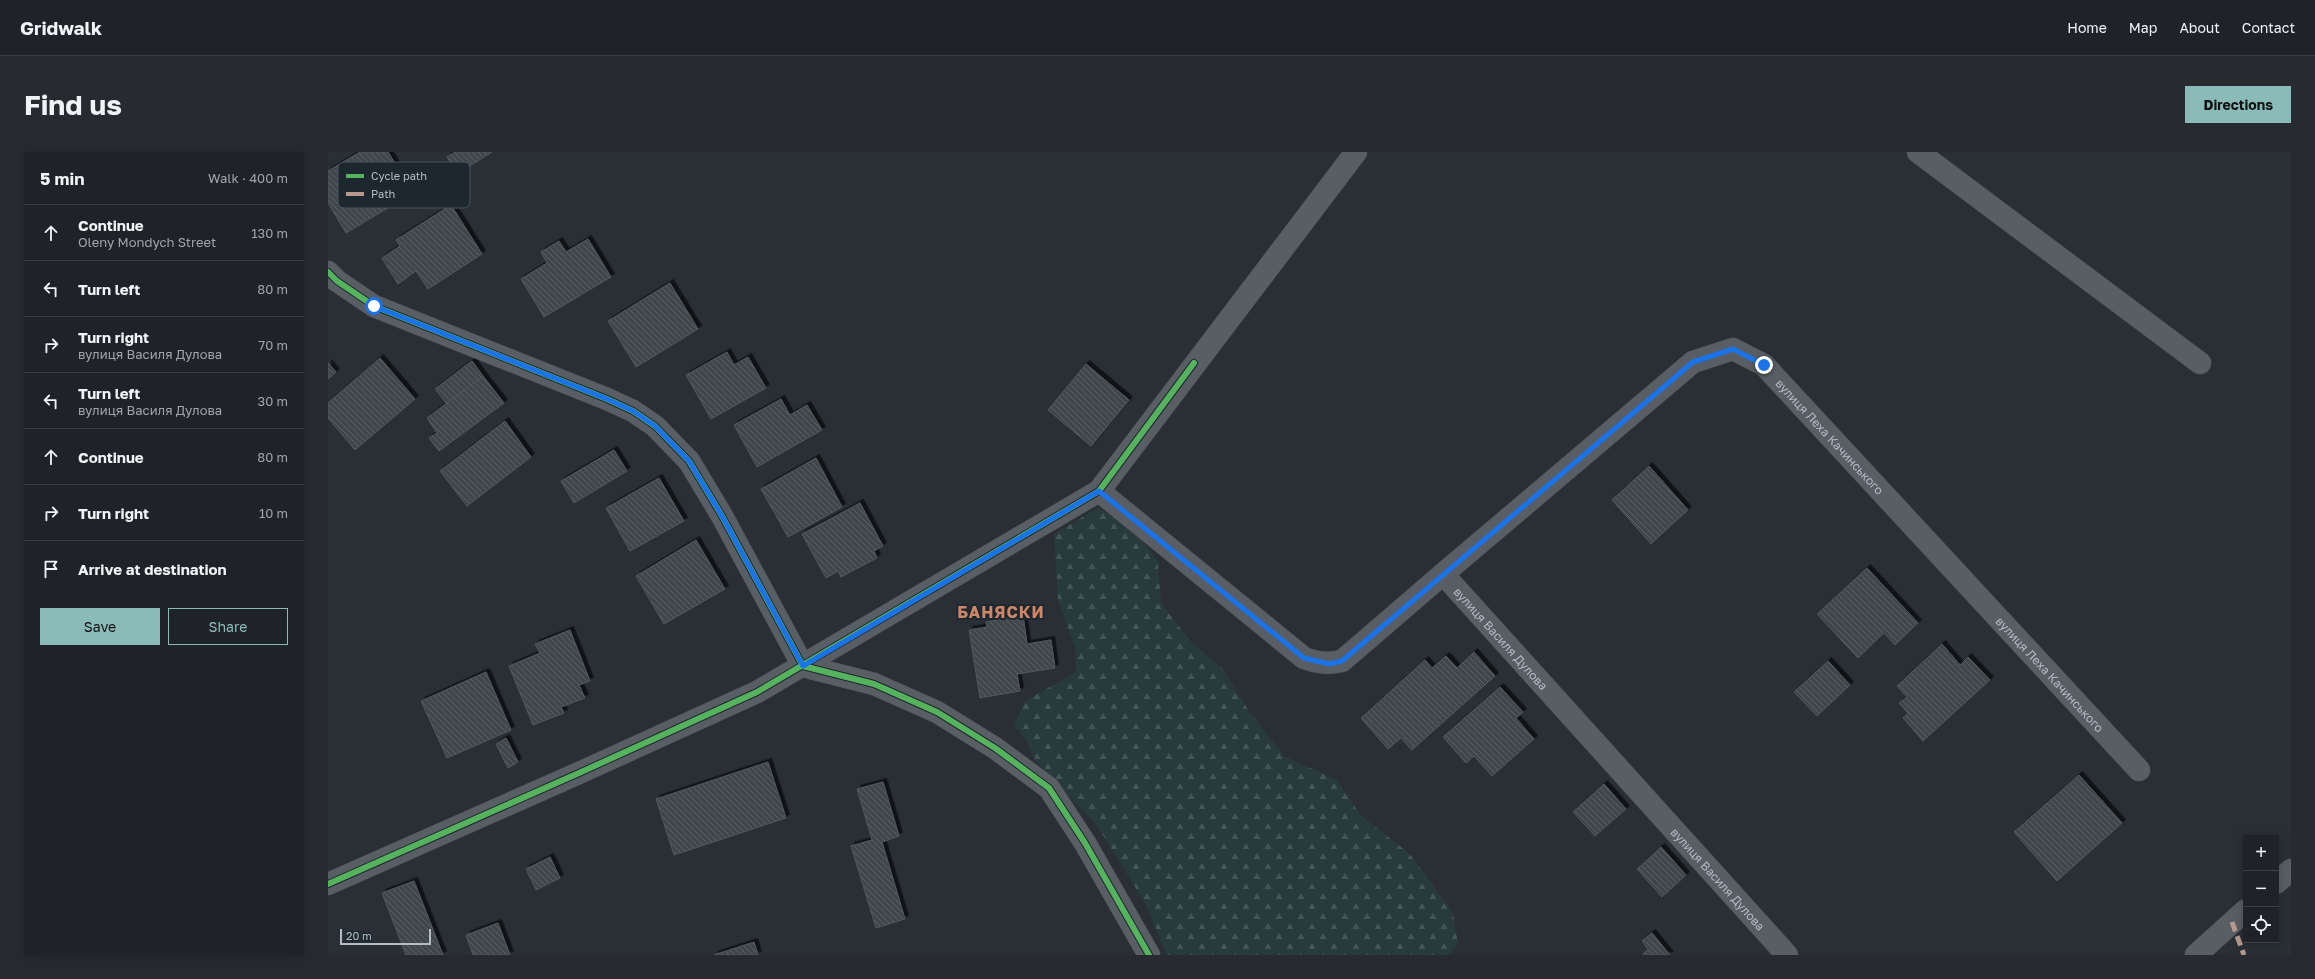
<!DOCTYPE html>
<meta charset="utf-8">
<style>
body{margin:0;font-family:"Golos Text",sans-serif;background:#272b30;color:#f1f3f6}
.controls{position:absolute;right:12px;bottom:12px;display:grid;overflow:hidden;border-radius:0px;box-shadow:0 2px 10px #0003}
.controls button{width:36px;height:36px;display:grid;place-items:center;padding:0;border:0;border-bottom:1px solid #3c4045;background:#1f2328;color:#f1f3f6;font:20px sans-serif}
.scale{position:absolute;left:12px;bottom:10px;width:91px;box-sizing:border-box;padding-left:4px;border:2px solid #b3bdc6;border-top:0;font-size:11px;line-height:14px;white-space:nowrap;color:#b3bdc6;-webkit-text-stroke:3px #1d272f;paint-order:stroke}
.stop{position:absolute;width:12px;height:12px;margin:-9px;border:3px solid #1a73e8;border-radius:50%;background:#fff}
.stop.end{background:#1a73e8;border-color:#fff;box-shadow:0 1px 4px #0008}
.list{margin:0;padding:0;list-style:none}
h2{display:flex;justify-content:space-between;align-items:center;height:52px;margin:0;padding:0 16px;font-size:17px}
h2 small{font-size:13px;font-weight:400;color:#a1a4a8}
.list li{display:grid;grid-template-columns:26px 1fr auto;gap:12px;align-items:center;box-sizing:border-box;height:56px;padding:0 16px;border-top:1px solid #3c4045}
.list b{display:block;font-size:15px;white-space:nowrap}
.list p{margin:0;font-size:13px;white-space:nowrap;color:#a1a4a8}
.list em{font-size:13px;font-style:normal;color:#a1a4a8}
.actions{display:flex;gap:8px;padding:12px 16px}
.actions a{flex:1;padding:9px 0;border:1px solid #8bbbb9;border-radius:0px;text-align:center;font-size:14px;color:#8bbbb9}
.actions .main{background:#8bbbb9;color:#111}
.icon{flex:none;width:22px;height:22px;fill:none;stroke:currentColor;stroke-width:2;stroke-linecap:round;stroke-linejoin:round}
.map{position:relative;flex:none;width:1963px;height:803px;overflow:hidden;border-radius:0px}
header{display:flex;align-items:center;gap:24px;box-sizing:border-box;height:56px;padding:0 20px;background:#1f2328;border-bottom:1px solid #3c4045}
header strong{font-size:19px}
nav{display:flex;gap:22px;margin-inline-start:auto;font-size:14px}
.intro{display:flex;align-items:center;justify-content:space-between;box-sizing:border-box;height:96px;padding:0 24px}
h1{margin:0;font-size:28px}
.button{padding:10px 18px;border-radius:0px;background:#8bbbb9;color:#111;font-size:14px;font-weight:700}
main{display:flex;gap:24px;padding:0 24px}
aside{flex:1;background:#1f2328;border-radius:0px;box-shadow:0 2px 10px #0003}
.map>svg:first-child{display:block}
.forest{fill:url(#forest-firs)}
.building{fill:url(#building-back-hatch);stroke:#51575d;filter:url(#shadow)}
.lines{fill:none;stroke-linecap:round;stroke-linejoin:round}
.minor-casing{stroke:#474b50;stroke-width:23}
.minor{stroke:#585e63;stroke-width:22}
.quiet{stroke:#b69a8f;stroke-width:5;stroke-dasharray:10 5;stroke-linecap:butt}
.cycleway-casing{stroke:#1d272f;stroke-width:8}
.cycleway{stroke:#56b35d;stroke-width:6}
.route{stroke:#1a73e8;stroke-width:5}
.labels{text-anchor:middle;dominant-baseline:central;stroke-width:4;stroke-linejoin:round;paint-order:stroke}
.street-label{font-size:12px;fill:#b3bdc6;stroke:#1d272f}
.district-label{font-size:16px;font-weight:bold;letter-spacing:1px;fill:#cd8666;stroke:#1d272f}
.key{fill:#1d272f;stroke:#4a545c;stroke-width:1}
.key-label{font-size:11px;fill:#b3bdc6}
</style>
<header>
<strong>Gridwalk</strong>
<nav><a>Home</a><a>Map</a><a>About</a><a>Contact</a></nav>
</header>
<div class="intro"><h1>Find us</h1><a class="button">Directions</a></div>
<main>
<aside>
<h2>5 min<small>Walk · 400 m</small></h2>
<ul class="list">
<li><svg class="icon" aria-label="ahead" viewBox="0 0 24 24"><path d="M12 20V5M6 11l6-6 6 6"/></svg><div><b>Continue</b><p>Oleny Mondych Street</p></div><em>130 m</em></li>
<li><svg class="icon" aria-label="left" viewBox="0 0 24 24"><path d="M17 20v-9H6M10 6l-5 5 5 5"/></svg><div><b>Turn left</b></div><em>80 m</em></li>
<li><svg class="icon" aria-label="right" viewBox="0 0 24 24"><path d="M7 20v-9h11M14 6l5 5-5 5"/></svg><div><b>Turn right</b><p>вулиця Василя Дулова</p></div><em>70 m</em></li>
<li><svg class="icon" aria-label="left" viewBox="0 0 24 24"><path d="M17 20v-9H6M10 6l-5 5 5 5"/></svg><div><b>Turn left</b><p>вулиця Василя Дулова</p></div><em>30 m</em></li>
<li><svg class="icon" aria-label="ahead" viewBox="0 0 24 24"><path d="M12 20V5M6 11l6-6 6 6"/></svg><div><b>Continue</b></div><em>80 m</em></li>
<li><svg class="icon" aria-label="right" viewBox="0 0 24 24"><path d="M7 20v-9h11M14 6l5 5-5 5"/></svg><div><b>Turn right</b></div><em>10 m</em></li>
<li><svg class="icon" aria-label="arrive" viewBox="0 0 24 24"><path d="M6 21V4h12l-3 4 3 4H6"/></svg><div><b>Arrive at destination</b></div></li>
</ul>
<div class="actions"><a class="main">Save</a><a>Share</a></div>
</aside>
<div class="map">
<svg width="1963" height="803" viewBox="0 0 1963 803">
<defs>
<pattern id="forest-firs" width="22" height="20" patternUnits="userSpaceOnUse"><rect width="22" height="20" fill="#273b3b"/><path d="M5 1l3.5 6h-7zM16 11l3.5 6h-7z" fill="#445556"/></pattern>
<pattern id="building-back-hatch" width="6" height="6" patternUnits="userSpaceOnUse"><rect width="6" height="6" fill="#41464b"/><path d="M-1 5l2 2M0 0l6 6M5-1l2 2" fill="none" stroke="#5a5f63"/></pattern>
<filter id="shadow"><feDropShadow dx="3.5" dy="-3.5" stdDeviation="0" flood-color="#0009"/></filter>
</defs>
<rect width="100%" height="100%" fill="#292f35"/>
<polygon class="forest" points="770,356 803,373 830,410 833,451 863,490 895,517 919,556 956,604 1009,628 1033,664 1081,701 1125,761 1130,791 1120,803 839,803 818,753 770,675 707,608 698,588 686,574 697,549 748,520 747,495 730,448 726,382"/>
<g class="building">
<polygon points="32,0 60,0 85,41 18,81 0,51 0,19"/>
<polygon points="127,0 164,0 129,22 119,5"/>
<polygon points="123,53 154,102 100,137 88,119 70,132 54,106 72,94 68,88"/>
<polygon points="260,87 283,125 216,165 193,127 219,111 213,100 231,89 238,100"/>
<polygon points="342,131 370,177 308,215 280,169"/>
<polygon points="399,200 406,213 420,205 438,236 383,267 358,223"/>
<polygon points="52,206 87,247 27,298 0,266 0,251"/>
<polygon points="144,209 155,224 119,252 107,237"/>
<polygon points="0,211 8,220 0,227"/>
<polygon points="758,212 801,248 763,294 720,258"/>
<polygon points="155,224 176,251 111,299 101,286 109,281 99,266"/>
<polygon points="453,247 462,263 479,253 494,278 429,315 406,273"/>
<polygon points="177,269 203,305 139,354 112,319"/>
<polygon points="286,298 299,319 246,351 233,329"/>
<polygon points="488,306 514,355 460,385 433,337"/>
<polygon points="1321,314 1360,358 1323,392 1284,348"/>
<polygon points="331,326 356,369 302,399 278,356"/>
<polygon points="532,351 555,394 546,399 549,406 513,425 510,419 498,426 474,382"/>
<polygon points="368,388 397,437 336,472 308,424"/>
<polygon points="1539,416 1590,471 1567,493 1556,481 1530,506 1489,462"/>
<polygon points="695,463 699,492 723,488 727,516 689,522 692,539 652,546 641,478 659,475 658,470"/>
<polygon points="242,478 262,529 251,533 257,546 233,555 236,561 205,573 181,514 212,501 207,492"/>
<polygon points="1614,492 1632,513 1640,505 1662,528 1595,589 1575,566 1580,561 1571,551 1579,545 1569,534"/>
<polygon points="1146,500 1167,524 1084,598 1073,586 1060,597 1033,566 1097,508 1104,516 1118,504 1129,516"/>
<polygon points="1500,509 1522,533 1489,564 1466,540"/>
<polygon points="158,520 183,578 119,606 93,549"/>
<polygon points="1172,535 1195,560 1188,566 1206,587 1164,624 1146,604 1138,611 1115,585"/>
<polygon points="178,586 190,610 180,616 168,592"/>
<polygon points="440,610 458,666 346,703 328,647"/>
<polygon points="1751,623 1794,671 1729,729 1686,680"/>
<polygon points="555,630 571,684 554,690 577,767 548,776 523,694 544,688 529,637"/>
<polygon points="1276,632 1298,657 1267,684 1245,660"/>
<polygon points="1333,695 1358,723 1334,745 1309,717"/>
<polygon points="222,705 232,726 208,738 198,717"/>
<polygon points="86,729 115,803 78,803 54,741"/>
<polygon points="170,771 182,803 145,803 138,783"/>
<polygon points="1324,781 1342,803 1314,803 1320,797 1314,789"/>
<polygon points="426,790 430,803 386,803"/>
</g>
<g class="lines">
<g class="minor-casing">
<g id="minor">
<polyline points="1590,0 1872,211"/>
<polyline points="0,120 9,129 46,154 279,247 305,259 327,274 361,309 394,364 475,514 546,532 609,560 667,596 721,636 757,691 821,803"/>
<path id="s1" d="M771,339L976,506C990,511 1000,512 1014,509L1115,422L1459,803"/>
<path id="s2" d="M1115,422L1365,210L1405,197L1436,213L1811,618"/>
<polyline points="1948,731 1963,718"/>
<polyline points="0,732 251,621 429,540 771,339 1028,0"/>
<polyline points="1868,803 1918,758"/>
</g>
</g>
<use href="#minor" class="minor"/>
<polyline class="quiet" points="1904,770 1916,803"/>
<g class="cycleway-casing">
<g id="cycleway">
<polyline points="0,120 9,129 46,154 279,247 305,259 327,274 361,309 394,364 475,514 546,532 609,560 667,596 721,636 757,691 821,803"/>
<polyline points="0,732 251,621 429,540 771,339 866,211"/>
</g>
</g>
<use href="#cycleway" class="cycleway"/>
</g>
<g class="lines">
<polyline class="route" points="46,154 279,247 305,259 327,274 361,309 394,364 475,514 771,339 976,506 1001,512 1014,509 1365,210 1405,197 1436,213"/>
</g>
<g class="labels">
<g class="street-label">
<text stroke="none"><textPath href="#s2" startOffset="502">вулиця Леха Качинського</textPath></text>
<text stroke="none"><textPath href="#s1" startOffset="523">вулиця Василя Дулова</textPath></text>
<text stroke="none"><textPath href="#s2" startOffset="826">вулиця Леха Качинського</textPath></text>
<text stroke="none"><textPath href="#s1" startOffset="847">вулиця Василя Дулова</textPath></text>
</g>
<g class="district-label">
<text x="673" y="460">БАНЯСКИ</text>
</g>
</g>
<rect x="10" y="10" width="132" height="46" rx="6" class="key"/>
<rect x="18" y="22" width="18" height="4" fill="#56b35d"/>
<rect x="18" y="40" width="18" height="4" fill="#b69a8f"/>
<g class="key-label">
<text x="43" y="28">Cycle path</text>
<text x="43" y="46">Path</text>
</g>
</svg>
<div class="controls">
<button>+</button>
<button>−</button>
<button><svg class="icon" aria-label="locate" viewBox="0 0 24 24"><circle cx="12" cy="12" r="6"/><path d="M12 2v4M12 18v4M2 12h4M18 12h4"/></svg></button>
</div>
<div class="scale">20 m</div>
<div class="stop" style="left:46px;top:154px"></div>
<div class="stop end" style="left:1436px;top:213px"></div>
</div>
</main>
